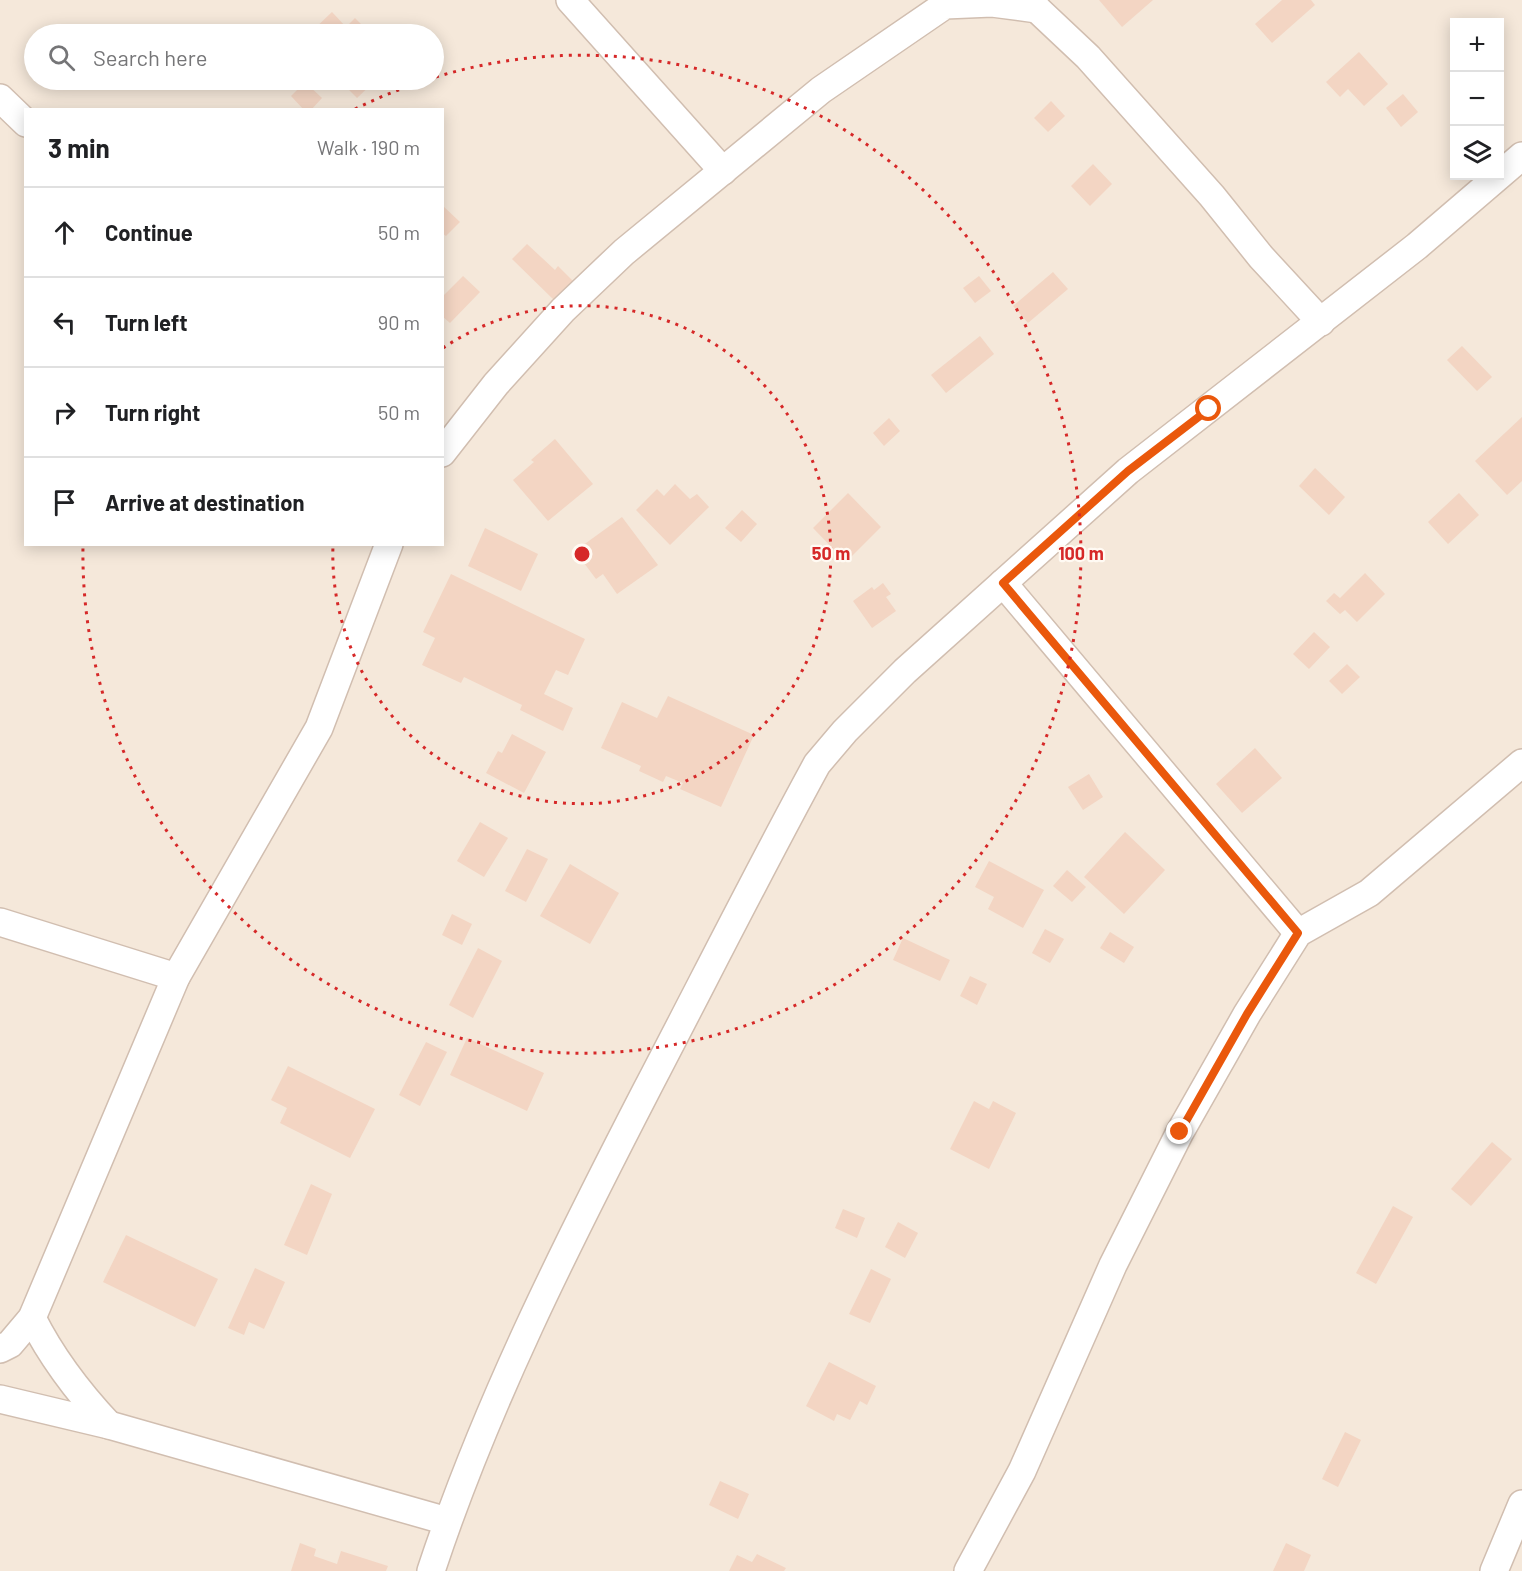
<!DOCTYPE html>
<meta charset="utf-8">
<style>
body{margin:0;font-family:Barlow,sans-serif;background:#f2f2f2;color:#202124}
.controls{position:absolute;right:18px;top:18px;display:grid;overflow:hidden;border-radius:0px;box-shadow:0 3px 15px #0003}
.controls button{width:54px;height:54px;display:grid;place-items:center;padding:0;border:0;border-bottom:2px solid #e0e0e0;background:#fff;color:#202124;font:30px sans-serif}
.stop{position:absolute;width:18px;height:18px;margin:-14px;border:4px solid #ea580c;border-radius:50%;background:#fff}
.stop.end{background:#ea580c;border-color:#fff;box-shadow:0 2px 6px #0008}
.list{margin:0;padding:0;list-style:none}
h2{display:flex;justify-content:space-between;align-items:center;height:78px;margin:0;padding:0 24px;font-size:26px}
h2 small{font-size:20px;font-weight:400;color:#757577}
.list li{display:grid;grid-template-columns:39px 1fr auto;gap:18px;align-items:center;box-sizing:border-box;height:90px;padding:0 24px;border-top:2px solid #e0e0e0}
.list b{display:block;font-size:22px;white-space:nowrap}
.list em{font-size:20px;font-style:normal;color:#757577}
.icon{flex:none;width:33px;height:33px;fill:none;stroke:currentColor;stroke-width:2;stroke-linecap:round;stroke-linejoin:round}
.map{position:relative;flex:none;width:1522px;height:1571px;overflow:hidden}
.search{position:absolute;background:#fff;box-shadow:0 3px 15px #0003;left:24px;top:24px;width:420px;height:66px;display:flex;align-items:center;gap:15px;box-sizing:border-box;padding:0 21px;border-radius:33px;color:#757577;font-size:22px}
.panel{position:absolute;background:#fff;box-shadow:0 3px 15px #0003;left:24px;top:108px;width:420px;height:438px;border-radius:0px}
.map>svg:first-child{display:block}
.residential{fill:#f5e8da;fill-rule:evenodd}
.building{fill:#f3d5c3}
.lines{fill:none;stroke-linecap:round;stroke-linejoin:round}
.street-casing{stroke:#d1beb0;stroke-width:30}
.street{stroke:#fff;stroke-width:27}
.route{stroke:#ea580c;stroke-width:8}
.ring{fill:none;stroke:#d62828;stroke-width:3;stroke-dasharray:3 6}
.centre{fill:#d62828;stroke:#fffaf3;stroke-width:3}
.ring-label{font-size:18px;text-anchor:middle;font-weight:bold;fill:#d62828;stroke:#fffaf3;stroke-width:4.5;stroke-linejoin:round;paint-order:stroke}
</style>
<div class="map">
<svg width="1522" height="1571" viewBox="0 0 1522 1571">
<rect width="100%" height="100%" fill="#fdf6ec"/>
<path class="residential" d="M0,0H1522V1571H0ZM1454,22H1500V176H1454ZM34,34H434V80H34ZM26,110H442V544H26Z"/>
<g class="building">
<polygon points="1099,0 1153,0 1122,27"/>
<polygon points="1282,0 1311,0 1315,5 1272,43 1255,24"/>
<polygon points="332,12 346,27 355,18 371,34 309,34"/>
<polygon points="1359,52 1388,84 1364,106 1348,89 1340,97 1326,82"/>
<polygon points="339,80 376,80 357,98"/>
<polygon points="305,82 322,98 311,110 304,110 291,96"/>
<polygon points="1403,94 1418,112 1401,127 1386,108"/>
<polygon points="1051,101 1065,116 1048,132 1034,118"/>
<polygon points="1093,164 1112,184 1090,206 1071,186"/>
<polygon points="442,205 460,222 446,236 442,233"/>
<polygon points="527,244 555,270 558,266 573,281 555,301 512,259"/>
<polygon points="1053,272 1068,289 1028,323 1013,306"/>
<polygon points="463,276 480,292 450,323 442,316 442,297"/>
<polygon points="979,276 991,291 975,303 963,288"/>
<polygon points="980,336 994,354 946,393 931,375"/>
<polygon points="1462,346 1492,377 1477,391 1447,360"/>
<polygon points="1522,417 1522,481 1507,495 1475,461"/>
<polygon points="889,418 900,431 884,446 873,433"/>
<polygon points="555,439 593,484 548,521 513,480 534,462 531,460"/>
<polygon points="1315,468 1345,497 1329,515 1299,486"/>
<polygon points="675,484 690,499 697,494 709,507 670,545 636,510 657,489 664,496"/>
<polygon points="848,493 881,527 846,562 813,528"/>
<polygon points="1459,493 1479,515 1448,544 1428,522"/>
<polygon points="742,510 757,524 741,542 725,528"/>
<polygon points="622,517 658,565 617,594 603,574 596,579 575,551"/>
<polygon points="485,528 538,554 521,591 468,566"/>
<polygon points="1365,573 1385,594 1357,622 1345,610 1340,614 1326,601 1334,593 1340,598"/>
<polygon points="451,574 585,639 568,675 556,670 544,694 573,708 563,731 520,710 522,705 464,677 461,683 422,665 435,638 423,632"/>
<polygon points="883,583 891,594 886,597 896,611 872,628 853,601 872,587 874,590"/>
<polygon points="1314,632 1330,647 1309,669 1293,654"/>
<polygon points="1347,664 1360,677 1342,694 1329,681"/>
<polygon points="668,696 754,735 721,807 680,789 683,783 666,776 663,782 639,771 641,766 601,748 622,702 657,718"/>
<polygon points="512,734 546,752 524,793 486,773 498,751 502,753"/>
<polygon points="1255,748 1282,778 1242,813 1216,784"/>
<polygon points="1089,774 1103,797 1083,810 1068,787"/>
<polygon points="480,822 508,838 484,877 457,861"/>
<polygon points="1125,832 1165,870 1124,914 1084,877"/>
<polygon points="527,849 548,859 526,902 505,891"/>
<polygon points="989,861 1044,890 1023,928 988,909 994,897 975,887"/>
<polygon points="570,864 619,893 590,944 540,916"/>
<polygon points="1067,870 1086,887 1072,902 1053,886"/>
<polygon points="452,914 472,924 462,945 442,935"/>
<polygon points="1045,929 1064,939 1050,963 1032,953"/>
<polygon points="1110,932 1134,947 1124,963 1100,948"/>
<polygon points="903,938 950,960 940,981 893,960"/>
<polygon points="478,948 502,961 473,1018 449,1005"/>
<polygon points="970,976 987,984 977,1005 960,996"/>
<polygon points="467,1038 544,1073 527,1111 450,1075"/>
<polygon points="426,1042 447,1052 420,1106 399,1095"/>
<polygon points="288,1066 375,1109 350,1158 280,1123 287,1108 271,1100"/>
<polygon points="974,1101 989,1109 993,1101 1016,1113 989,1169 950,1149"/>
<polygon points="1492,1142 1512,1159 1471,1206 1451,1189"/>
<polygon points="311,1184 332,1194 307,1255 284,1245"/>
<polygon points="1393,1206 1413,1217 1376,1284 1356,1273"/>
<polygon points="843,1209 865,1218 857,1238 835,1228"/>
<polygon points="898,1222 918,1233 905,1258 885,1247"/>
<polygon points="126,1235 218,1279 195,1327 103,1282"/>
<polygon points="255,1268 285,1282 264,1329 249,1322 244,1335 228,1328"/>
<polygon points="871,1269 891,1279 870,1323 849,1314"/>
<polygon points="829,1362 876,1386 867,1405 860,1401 850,1420 837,1414 834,1421 806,1406"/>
<polygon points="1345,1432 1361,1440 1338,1487 1322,1479"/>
<polygon points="720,1481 749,1494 738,1519 709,1505"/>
<polygon points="300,1543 316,1549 314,1556 337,1564 341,1551 388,1566 386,1571 291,1571"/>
<polygon points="1286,1543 1311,1555 1304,1571 1273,1571"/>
<polygon points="757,1554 786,1568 784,1571 729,1571 737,1555 752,1562"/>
</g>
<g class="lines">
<g class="street-casing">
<g id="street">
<polyline points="570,0 723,171"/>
<polyline points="1024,0 1037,9 1088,57 1212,196 1261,257 1321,322"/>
<polyline points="0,98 26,123"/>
<polyline points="442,453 496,384 563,310 624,252 821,90 945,5 992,3 1037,9"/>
<polyline points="1003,583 1298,933"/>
<polyline points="0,922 176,977"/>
<path d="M32,1318C52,1358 78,1392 109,1425"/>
<polyline points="0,1349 10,1344 32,1318 176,977 319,728 389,544"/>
<polyline points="0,1399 109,1425 447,1521"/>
<path d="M431,1571C486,1404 566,1246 646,1091C703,982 758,872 817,764L845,731L905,671L1128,471L1417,246L1522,156"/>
<polyline points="968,1571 1022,1471 1113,1265 1180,1132 1247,1014 1298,933 1369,893 1522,763"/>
<polyline points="1494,1571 1522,1504"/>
</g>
</g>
<use href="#street" class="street"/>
</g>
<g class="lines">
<polyline class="route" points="1180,1132 1247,1014 1298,933 1003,583 1128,471 1209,409"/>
</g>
<g class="ring">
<path d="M443 348A249 249 0 1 1 333 545"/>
<path d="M355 109A499 499 0 0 1 424 81M436 77A499 499 0 1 1 83 545"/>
</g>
<circle cx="582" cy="554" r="9" class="centre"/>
<g class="ring-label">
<text x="831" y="560">50 m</text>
<text x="1081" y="560">100 m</text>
</g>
</svg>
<div class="controls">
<button>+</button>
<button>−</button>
<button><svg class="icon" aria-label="layers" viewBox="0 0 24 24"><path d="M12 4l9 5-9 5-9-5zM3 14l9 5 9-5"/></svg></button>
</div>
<div class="stop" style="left:1209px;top:409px"></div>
<div class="stop end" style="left:1180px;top:1132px"></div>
<div class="search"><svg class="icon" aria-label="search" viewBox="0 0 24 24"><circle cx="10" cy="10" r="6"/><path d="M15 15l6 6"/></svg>Search here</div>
<section class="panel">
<h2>3 min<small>Walk · 190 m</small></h2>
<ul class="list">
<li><svg class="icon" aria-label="ahead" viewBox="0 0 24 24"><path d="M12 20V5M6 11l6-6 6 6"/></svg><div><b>Continue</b></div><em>50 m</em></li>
<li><svg class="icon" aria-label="left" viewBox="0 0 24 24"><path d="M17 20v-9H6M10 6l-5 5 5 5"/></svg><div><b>Turn left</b></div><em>90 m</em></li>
<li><svg class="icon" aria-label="right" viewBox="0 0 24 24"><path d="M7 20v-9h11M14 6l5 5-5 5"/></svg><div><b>Turn right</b></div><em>50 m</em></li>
<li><svg class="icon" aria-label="arrive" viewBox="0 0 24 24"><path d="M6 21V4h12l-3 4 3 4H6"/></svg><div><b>Arrive at destination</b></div></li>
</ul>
</section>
</div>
